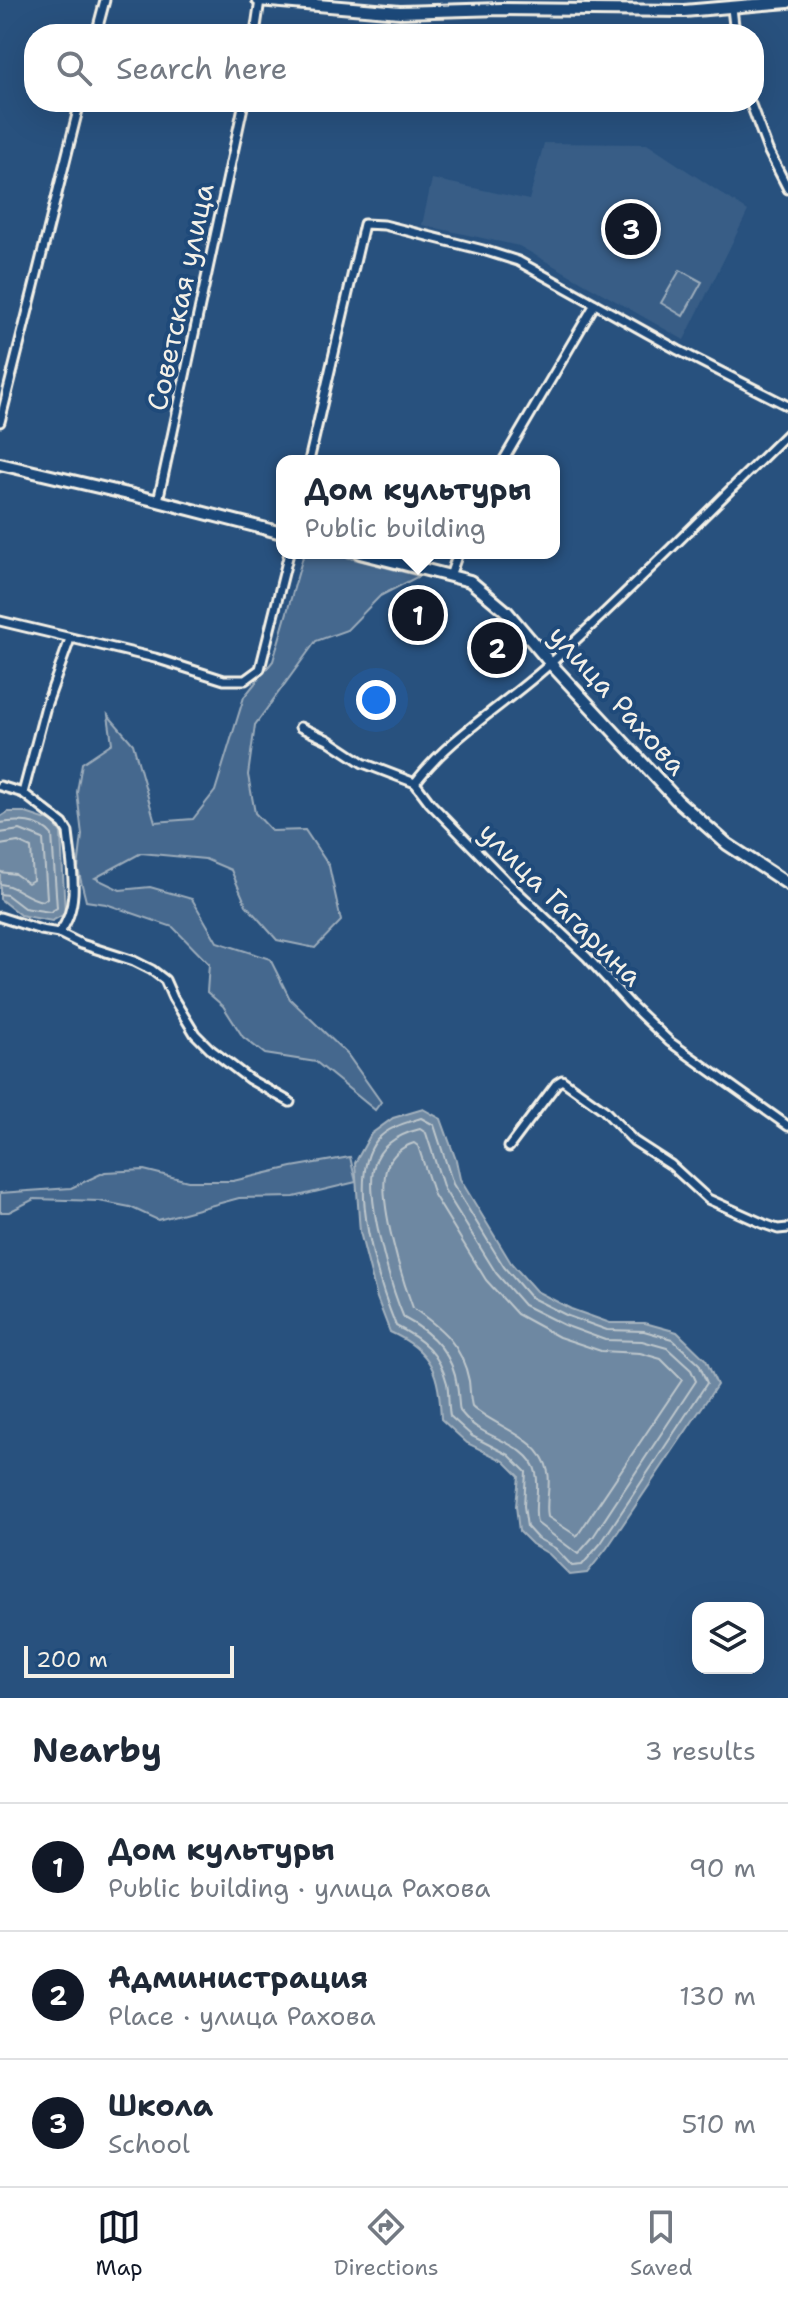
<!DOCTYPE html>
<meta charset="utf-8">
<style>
body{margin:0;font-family:"Shantell Sans",sans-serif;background:#f6f6f7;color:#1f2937}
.controls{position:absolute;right:24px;bottom:24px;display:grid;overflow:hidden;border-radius:16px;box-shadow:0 8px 32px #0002}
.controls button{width:72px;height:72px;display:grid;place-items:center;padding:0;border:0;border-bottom:2px solid #e0e1e3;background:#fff;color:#1f2937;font:40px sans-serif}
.scale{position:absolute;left:24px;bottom:20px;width:210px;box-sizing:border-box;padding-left:8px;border:4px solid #f4f1e8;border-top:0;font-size:22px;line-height:28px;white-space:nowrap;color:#f4f1e8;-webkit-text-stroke:6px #1f4a7a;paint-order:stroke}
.you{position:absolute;left:376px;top:700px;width:28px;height:28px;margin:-20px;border:6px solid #fff;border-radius:50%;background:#1a73e8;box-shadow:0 0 0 12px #1a73e833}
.badge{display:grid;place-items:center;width:52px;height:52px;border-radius:50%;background:#111827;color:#fff;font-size:26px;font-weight:700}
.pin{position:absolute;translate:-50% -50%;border:4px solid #fff;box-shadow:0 2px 8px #0006}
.popup{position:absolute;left:276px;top:455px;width:284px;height:104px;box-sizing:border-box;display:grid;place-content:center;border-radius:16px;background:#fff;filter:drop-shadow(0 2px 6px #0005);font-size:26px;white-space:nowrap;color:#747a83}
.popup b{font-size:30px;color:#1f2937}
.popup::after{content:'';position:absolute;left:50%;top:100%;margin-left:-16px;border:16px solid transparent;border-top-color:#fff}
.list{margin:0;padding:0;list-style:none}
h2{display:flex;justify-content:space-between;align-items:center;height:104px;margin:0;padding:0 32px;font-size:34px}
h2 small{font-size:26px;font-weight:400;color:#747a83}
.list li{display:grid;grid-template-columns:52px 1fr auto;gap:24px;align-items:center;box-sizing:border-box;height:128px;padding:0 32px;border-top:2px solid #e0e1e3}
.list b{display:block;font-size:30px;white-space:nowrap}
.list p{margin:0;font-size:26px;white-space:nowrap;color:#747a83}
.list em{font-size:26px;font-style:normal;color:#747a83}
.icon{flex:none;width:44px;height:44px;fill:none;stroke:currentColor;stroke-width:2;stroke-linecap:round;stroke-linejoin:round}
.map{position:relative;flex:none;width:788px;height:1698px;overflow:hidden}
.search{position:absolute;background:#fff;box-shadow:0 8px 32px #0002;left:24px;right:24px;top:24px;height:88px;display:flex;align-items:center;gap:20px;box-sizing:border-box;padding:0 28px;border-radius:32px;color:#747a83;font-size:30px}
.sheet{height:488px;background:#fff}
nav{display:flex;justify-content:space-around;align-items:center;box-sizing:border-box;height:112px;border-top:2px solid #e0e1e3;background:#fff;font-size:22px;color:#747a83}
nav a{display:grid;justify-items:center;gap:4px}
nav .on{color:#111827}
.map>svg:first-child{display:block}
.built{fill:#375d86}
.green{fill:#45688e;stroke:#9cacbb;stroke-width:2}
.water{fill:#6e88a2;stroke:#a4b2be;stroke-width:2}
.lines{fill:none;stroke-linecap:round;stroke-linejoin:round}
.shore{stroke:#bec7cc;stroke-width:2}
.street-casing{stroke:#f4f1e8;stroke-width:13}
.secondary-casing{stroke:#f4f1e8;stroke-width:16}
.street{stroke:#1f4a7a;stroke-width:7}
.secondary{stroke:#1f4a7a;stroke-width:10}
.labels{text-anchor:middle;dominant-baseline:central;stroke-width:8;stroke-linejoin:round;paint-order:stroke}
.street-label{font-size:28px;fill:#f4f1e8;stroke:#1f4a7a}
</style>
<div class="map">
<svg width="788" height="1698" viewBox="0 0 788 1698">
<rect width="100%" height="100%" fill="#28517e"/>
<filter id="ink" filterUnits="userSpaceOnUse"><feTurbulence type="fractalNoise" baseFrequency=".0125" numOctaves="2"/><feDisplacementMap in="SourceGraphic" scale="16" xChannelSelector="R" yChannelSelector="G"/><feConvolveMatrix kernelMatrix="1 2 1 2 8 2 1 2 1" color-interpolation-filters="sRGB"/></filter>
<g filter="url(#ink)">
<polygon class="built" points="544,143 647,144 748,211 684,340 519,246 422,225 432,179 529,200"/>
<g class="green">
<polygon points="680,270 702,282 683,316 661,303"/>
<polygon points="304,553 331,553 419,576 380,596 347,630 316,641 255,725 248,775 255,813 272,831 305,830 329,866 341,921 315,948 277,940 246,905 231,870 205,859 141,853 95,878 120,890 150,887 192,899 217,942 270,959 290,999 347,1054 381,1102 375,1110 316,1062 265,1054 243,1037 223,1006 207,992 209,964 173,927 106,904 86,901 78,869 82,835 77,792 82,763 112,743 108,715 133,744 155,822 193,819 215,791 244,697 273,661"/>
<polygon points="350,1157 356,1182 294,1197 239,1198 158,1220 130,1207 99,1201 34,1199 9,1212 0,1212 0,1193 71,1188 105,1172 144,1170 188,1181 233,1181 292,1167"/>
</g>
<g class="water">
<polygon points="8,812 23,812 53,822 61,833 65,914 52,921 20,915 0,899 0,817"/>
<path d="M423,1109L441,1119L456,1160L460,1179L511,1263L536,1291L571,1309L610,1323H645L677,1332L706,1360L717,1385L607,1548L587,1573L570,1575L549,1554L532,1544L519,1531L516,1506L519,1476L504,1461L467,1443L441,1419C439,1374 433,1351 390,1332L377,1298L360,1232L355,1163L371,1134L393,1118Z"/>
</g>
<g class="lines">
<g class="shore">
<path d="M0,823C17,820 40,820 52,835L57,908L50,912L24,908L7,895L0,894"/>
<path d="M0,833L20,830L43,839L47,898L43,901C25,898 16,885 0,884"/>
<polyline points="0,845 18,842 31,848 33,880 28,883 15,874 0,872"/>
<path d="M421,1118L434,1125L453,1184L504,1267L530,1297L568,1316L607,1330L644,1331L672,1339L699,1364L707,1383L601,1543L582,1565L572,1566L555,1548L537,1538L527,1527L524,1506L526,1472L509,1455L472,1436L450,1416C448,1405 449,1393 447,1383C439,1352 422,1339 396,1326C379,1284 345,1178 377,1140C388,1127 405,1123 421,1118Z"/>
<path d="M420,1129L426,1133L444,1189L496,1273L524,1305L564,1325L605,1340L642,1341L667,1348L691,1370L696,1381L593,1537L578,1554L537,1523C533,1506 540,1489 536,1473C531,1448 496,1440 478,1428C471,1424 465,1417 460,1411C458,1403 459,1394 457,1386C453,1354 431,1332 404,1318C391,1288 365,1197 374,1166C380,1144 400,1134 420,1129Z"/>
<path d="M414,1143L418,1146L434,1195L486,1280L517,1314L559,1337L601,1351L640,1353L661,1359L682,1380L577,1536L548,1517C545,1502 551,1486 548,1472C542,1437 494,1427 472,1406C470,1398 470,1389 469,1381C462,1344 441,1328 413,1308C402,1279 376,1196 387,1167C392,1155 401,1147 414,1143Z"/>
</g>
<g class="street-casing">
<g id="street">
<polyline points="732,8 735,34"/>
<polyline points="96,34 105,0"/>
<polyline points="255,34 260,0"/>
<polyline points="750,102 768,150 788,189"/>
<polyline points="0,422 80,102"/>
<polyline points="309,461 364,224 384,225 483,250 518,261 678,350 788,406"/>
<polyline points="503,461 595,304"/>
<polyline points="158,501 244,102"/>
<polyline points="450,576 458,553"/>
<polyline points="0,621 155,658 224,680 245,680 260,669 289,553"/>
<polyline points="300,727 328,740 363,763 415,783 430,803 505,880 587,957 630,1004 670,1042 788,1126"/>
<path d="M415,783C450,736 509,702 552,662C633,588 709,510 788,433"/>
<polyline points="0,786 23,793 46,706 70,639"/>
<path d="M23,793L63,824L68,832C71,864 82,905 59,933"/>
<polyline points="0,917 41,930 59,933 81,944 134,961 152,970 165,980 173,998 195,1034 210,1049 249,1079 290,1102"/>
<polyline points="509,1147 557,1083 562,1080 604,1110 634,1141 671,1165 708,1199 764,1224 778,1229 788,1228"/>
</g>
</g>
<g class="secondary-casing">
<g id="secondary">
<polyline points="258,0 400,12 501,9 684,11 788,2"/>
<polyline points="0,464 158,501 282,533"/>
<polyline points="360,553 470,581 507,612 551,664 677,800 727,844 788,884"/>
</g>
</g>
<use href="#street" class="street"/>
<use href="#secondary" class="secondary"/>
</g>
</g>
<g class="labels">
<g class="street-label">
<text transform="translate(180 297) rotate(-78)">Советская улица</text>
<text transform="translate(618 700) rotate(48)">улица Рахова</text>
<text transform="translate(561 904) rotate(45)">улица Гагарина</text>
</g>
</g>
</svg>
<div class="controls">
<button><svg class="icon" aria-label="layers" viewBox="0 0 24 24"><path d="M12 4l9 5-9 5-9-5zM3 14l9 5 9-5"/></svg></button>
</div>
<div class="scale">200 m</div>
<div class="you"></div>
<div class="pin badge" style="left:418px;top:615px">1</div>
<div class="popup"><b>Дом культуры</b>Public building</div>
<div class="pin badge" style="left:497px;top:648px">2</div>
<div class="pin badge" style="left:631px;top:229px">3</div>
<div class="search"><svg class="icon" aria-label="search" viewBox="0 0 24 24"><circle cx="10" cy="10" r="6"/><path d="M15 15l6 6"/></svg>Search here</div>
</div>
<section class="sheet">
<h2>Nearby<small>3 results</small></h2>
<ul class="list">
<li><span class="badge">1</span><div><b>Дом культуры</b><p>Public building · улица Рахова</p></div><em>90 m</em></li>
<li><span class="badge">2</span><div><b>Администрация</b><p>Place · улица Рахова</p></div><em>130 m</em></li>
<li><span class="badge">3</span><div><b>Школа</b><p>School</p></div><em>510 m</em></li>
</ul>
</section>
<nav>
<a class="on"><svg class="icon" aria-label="map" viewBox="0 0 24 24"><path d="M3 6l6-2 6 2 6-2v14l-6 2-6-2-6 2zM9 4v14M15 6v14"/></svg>Map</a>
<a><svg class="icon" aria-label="directions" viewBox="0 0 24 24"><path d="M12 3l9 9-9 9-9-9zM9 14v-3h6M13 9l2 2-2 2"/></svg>Directions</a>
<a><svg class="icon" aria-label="saved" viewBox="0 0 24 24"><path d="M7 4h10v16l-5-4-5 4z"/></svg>Saved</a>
</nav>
